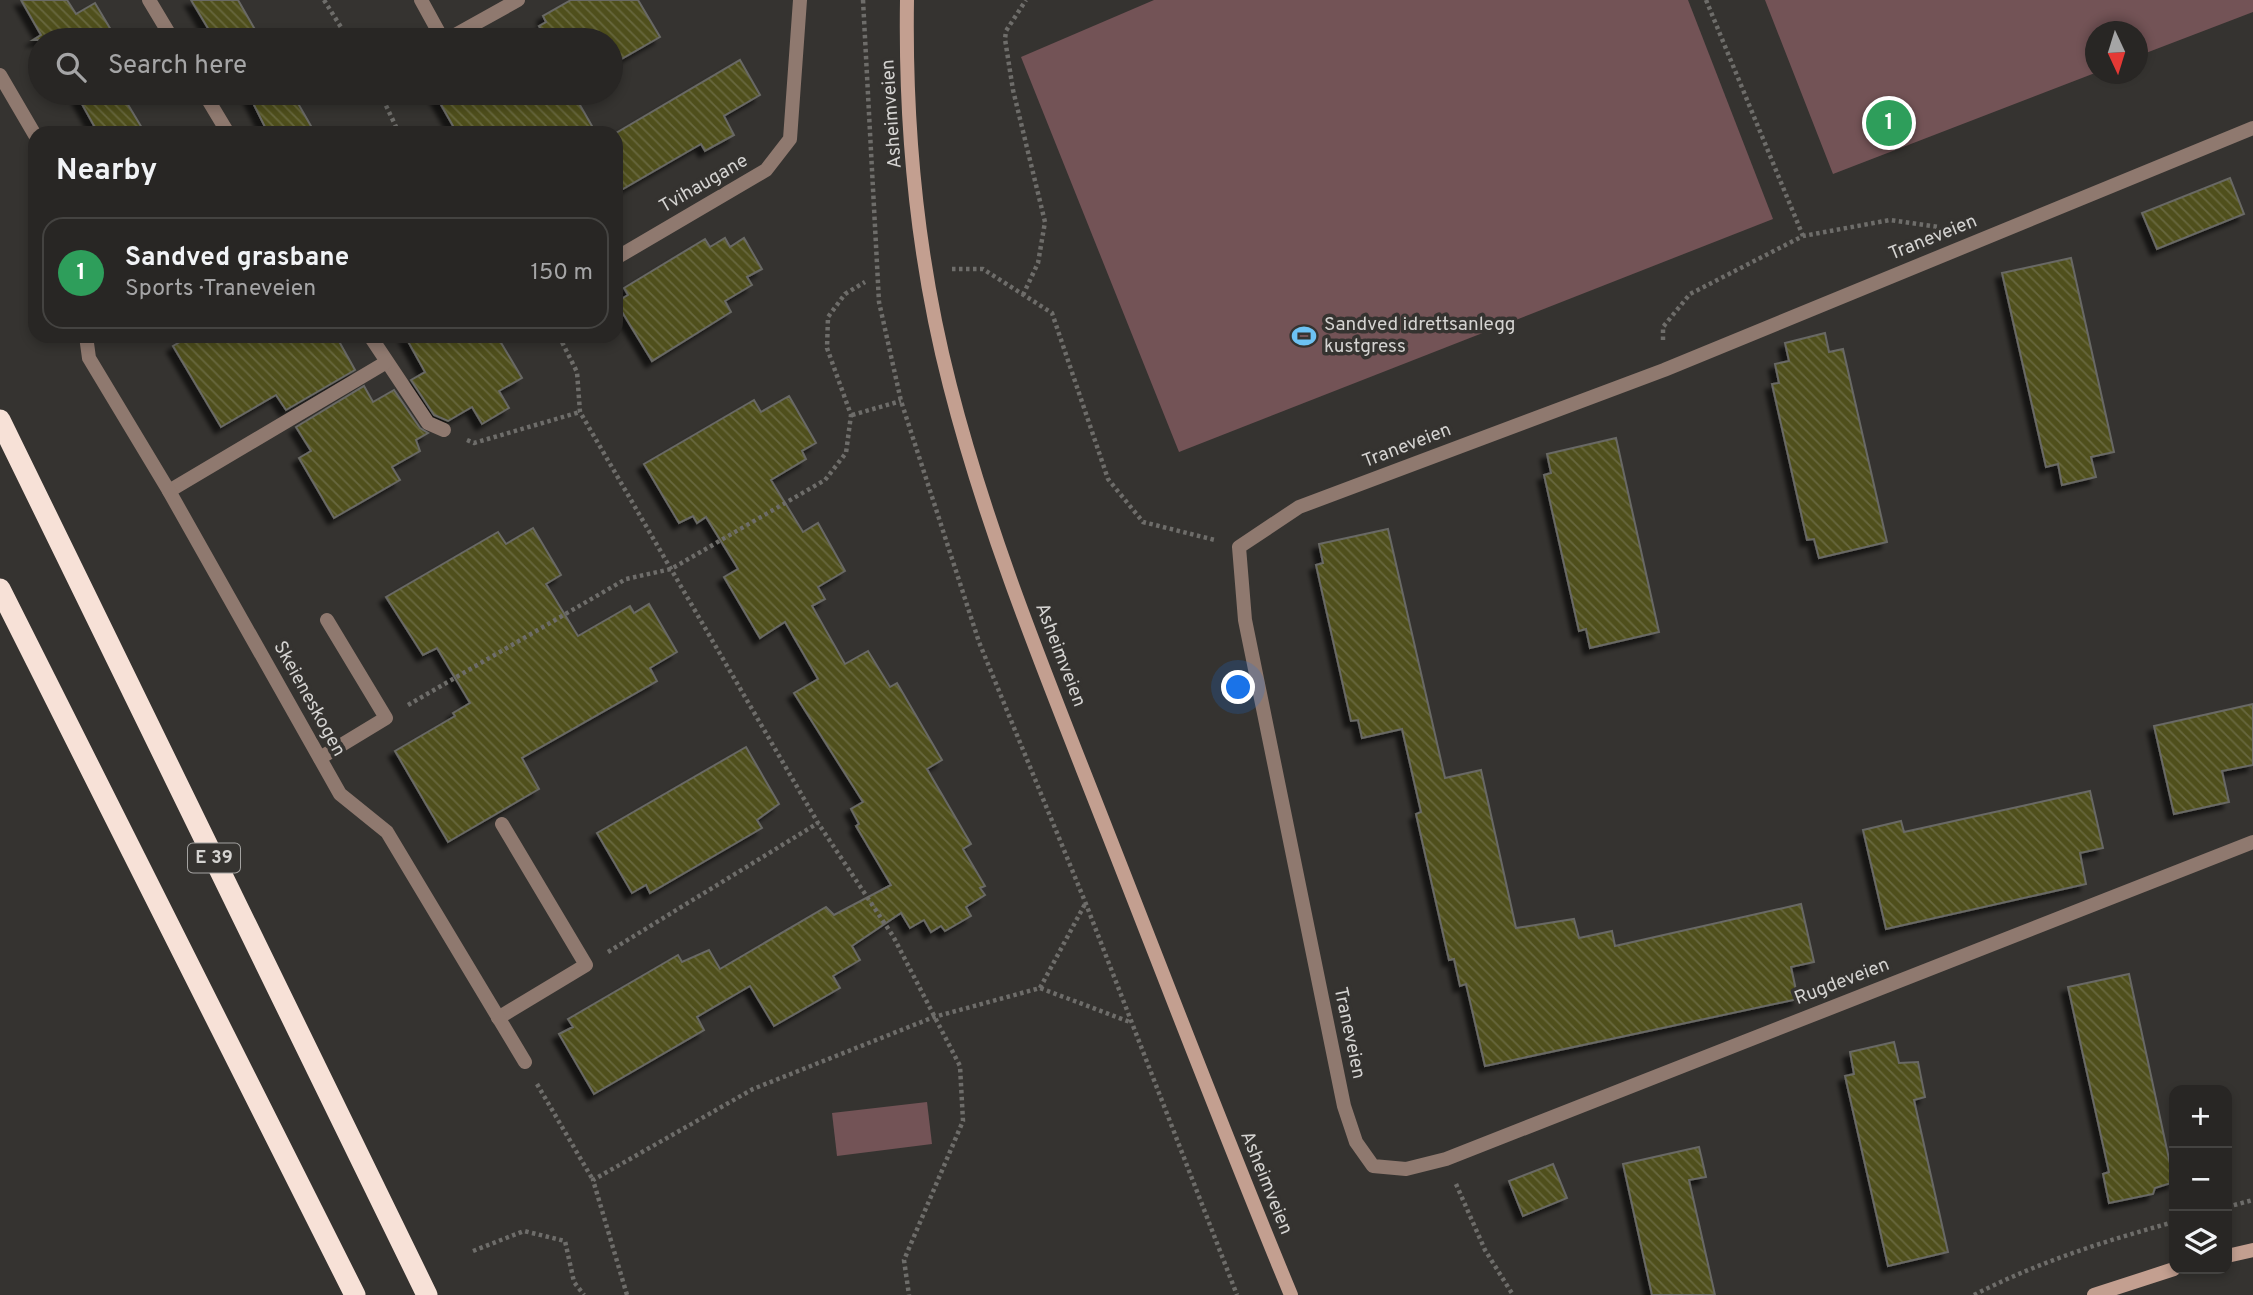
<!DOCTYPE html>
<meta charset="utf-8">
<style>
body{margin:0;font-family:Overpass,sans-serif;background:#302e2c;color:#f1f3f6}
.controls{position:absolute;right:21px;bottom:21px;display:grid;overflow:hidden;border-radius:14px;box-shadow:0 4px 10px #0003}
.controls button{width:63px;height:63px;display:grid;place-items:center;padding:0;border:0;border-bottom:2px solid #444341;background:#282624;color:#f1f3f6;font:35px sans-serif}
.compass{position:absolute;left:2085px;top:21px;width:63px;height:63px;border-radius:50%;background:#282624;box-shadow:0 4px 10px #0003;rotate:176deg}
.you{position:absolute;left:1239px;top:688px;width:24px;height:24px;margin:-18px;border:5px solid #fff;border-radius:50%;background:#1a73e8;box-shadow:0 0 0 10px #1a73e833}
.badge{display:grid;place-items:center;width:46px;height:46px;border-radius:50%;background:#6dc2f3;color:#fff;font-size:23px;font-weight:700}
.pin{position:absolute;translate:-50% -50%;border:4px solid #fff;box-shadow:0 2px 7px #0006}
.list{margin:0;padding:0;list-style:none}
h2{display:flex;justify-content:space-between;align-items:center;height:91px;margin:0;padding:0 28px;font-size:30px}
h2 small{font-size:23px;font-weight:400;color:#a5a5a6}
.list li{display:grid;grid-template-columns:46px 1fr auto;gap:21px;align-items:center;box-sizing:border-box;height:112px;margin:0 14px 14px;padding:0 14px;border:2px solid #444341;border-radius:21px}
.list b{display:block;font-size:26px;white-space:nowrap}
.list p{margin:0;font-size:23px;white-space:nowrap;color:#a5a5a6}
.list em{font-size:23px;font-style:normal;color:#a5a5a6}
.icon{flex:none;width:38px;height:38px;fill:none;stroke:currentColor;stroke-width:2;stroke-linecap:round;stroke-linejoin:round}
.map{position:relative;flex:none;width:2253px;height:1295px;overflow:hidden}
.search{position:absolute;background:#282624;box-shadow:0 4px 10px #0003;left:28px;top:28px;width:595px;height:77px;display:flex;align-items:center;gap:18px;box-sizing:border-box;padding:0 24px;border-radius:38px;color:#a5a5a6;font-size:26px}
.panel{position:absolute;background:#282624;box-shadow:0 4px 10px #0003;left:28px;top:126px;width:595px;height:217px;border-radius:21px}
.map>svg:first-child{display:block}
.green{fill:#735356}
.building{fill:url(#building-back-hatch);stroke:#696965;stroke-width:2;filter:url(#shadow)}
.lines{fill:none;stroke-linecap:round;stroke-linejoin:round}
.path{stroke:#6e6d6a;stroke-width:4.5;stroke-dasharray:3.5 3.5;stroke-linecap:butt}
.lane{stroke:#8f796f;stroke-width:14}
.street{stroke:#8f796f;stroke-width:14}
.secondary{stroke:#c39f90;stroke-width:14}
.highway{stroke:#f7e1d7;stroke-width:21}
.labels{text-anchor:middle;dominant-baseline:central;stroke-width:7;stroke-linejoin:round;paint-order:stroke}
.shield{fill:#353330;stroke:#a4a3a1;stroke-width:2}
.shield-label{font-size:18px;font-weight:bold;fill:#d4d3d1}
.street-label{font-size:19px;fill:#d4d3d1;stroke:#353330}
.poi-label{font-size:19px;fill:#d4d3d1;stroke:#353330;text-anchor:start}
</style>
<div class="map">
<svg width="2253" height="1295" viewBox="0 0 2253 1295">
<defs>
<pattern id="building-back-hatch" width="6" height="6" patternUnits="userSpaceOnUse" patternTransform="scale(1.75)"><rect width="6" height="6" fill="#50501e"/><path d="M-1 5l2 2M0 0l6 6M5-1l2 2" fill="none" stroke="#68683e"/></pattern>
<filter id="shadow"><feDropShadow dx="-6" dy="6" stdDeviation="2" flood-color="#0009"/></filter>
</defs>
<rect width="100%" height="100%" fill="#353330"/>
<g class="green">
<polygon points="1154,0 1688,0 1773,219 1179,452 1021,57"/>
<polygon points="1765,0 2253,0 2253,12 2138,56 2138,32 2096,32 2095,73 1833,174"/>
<polygon points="927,1102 932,1144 837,1156 832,1113"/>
</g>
<g class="building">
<polygon points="21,0 67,0 76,14 95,3 117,40 33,40 41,35"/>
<polygon points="191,0 238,0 261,40 215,40"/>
<polygon points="571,0 638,0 660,37 611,65 611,40 531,40 543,33 539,26 546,22 543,16"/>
<polygon points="740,60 760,95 724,116 734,135 705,151 701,144 616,193 616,133"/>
<polygon points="86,93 121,93 145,133 98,133 78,97"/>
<polygon points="248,93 292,93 315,133 268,133"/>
<polygon points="441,93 573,93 596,133 457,133 436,96"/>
<polygon points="2230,178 2244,214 2157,249 2142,213"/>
<polygon points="725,238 730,247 744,238 762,269 747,277 752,285 725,301 731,312 652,361 616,302 628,295 624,288 705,239 710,247"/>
<polygon points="2071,258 2114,452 2091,457 2096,477 2062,485 2058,464 2046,467 2002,273"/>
<polygon points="1825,333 1829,352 1843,349 1887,542 1819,558 1814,539 1807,540 1772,384 1779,383 1775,364 1789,361 1785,343"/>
<polygon points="190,336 336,336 355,370 286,410 276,395 221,427 173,346"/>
<polygon points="405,336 497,336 522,378 499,391 509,408 482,424 472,407 448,421 434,415 411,380 425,372"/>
<polygon points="364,386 373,402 394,390 420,428 428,433 416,440 420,451 392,467 400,480 334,518 299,458 311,451 296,427"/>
<polygon points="789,396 816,443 802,451 806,459 771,480 803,532 818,523 845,571 818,587 825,599 812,606 845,664 868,651 890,687 897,683 942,760 927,769 971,844 963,849 985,886 980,888 985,895 966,907 971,916 945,931 941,926 931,932 924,920 910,928 901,913 852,946 860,960 833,976 840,988 774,1026 750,986 697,1017 704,1030 594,1094 559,1034 573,1027 568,1019 678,955 682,962 709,950 720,969 826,907 834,915 891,885 856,826 859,824 851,809 863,802 794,693 818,679 785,622 760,638 724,577 738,569 706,517 697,523 693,516 679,523 644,464 754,400 761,412"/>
<polygon points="1616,438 1659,632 1590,648 1586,629 1579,631 1544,475 1551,473 1547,454"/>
<polygon points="533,528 561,575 546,584 578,636 630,606 634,613 649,604 677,652 650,668 657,681 522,758 539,789 448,842 395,751 455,716 453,713 470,703 437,648 423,655 386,597 498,532 506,544"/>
<polygon points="1388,529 1445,778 1481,770 1516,928 1574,919 1579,938 1612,931 1615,946 1801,904 1814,962 1791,967 1798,999 1485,1066 1466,984 1460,986 1454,959 1449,960 1416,814 1421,812 1402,729 1362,738 1358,720 1351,721 1316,565 1323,563 1319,544"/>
<polygon points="2253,704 2253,765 2222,771 2229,802 2174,814 2154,726"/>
<polygon points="746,747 779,804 757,820 762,828 650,893 646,885 632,893 597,833"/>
<polygon points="2090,791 2103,848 2080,853 2086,884 1886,929 1863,830 1901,821 1904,832"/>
<polygon points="2129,974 2174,1182 2155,1188 2153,1194 2109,1203 2103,1174 2109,1172 2068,987"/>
<polygon points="1894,1042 1899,1063 1918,1062 1925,1097 1914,1100 1948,1252 1888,1266 1845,1076 1854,1074 1850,1052"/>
<polygon points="1699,1147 1706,1177 1689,1180 1715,1295 1652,1295 1623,1164"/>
<polygon points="1553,1164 1567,1198 1523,1216 1509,1181"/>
</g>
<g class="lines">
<g class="path">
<polyline points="324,0 349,40"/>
<polyline points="863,0 879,302 901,401 979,642 1086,904 1237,1295"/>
<polyline points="1706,0 1803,236"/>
<polyline points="380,93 399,133"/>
<polyline points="952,269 983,269 1052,313 1108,479 1143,522 1215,540"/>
<polyline points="1023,295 1038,263 1045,222 1013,90 1005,39 1006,31 1026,0"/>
<polyline points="559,336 577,372 580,412 818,823 893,936 960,1066 963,1121 904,1260 909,1295"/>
<polyline points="1663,340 1663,327 1690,294 1803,236 1890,220 1938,227"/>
<polyline points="852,415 901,401"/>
<polyline points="467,440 474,443 580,412"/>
<polyline points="408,705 626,579 671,569 825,480 846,453 851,415 827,348 828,317 845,294 865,282"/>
<polyline points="608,952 818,823"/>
<polyline points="1040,988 1085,904"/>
<polyline points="537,1084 593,1180"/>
<polyline points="1456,1184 1485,1250 1513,1295"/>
<polyline points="2227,1207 2253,1200"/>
<polyline points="473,1251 524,1231 565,1241 574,1282 584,1295"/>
<polyline points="627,1295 593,1180 753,1089 934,1017 1040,988 1130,1022"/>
<path d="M1974,1295C2036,1263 2107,1240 2174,1222"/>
</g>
<g class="lane">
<polyline points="370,336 428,423 444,430"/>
<polyline points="169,491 385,363"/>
<polyline points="320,758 386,718 327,620"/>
<polyline points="498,1018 586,965 502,824"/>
</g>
<g class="street">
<polyline points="149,0 173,40"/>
<polyline points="421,0 443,40"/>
<polyline points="446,40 518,0"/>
<polyline points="0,75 35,135"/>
<polyline points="204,93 228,133"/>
<polyline points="2253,128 1664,370 1299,507 1239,547 1245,620 1344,1106 1356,1142 1373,1166 1406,1169 1446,1159 2253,842"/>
<polyline points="616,258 766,170 790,139 800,0"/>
<polyline points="86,336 89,358 169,491 340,794 387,832 525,1062"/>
</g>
<g class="secondary">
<path d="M907,0C905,128 918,262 950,386C989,539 1050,685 1107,831C1168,986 1227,1141 1291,1295"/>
<polyline points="2227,1256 2253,1250"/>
<polyline points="2094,1295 2174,1269"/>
</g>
<g class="highway">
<polyline points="0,420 427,1295"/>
<polyline points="0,589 355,1295"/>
</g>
</g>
<defs>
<g id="stadium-bare" transform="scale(1.89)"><path d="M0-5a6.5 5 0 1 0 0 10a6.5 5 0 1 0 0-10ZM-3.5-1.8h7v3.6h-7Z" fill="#6dc2f3" stroke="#353330" stroke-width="2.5" paint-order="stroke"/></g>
</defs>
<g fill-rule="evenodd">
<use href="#stadium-bare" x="1304" y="336"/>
</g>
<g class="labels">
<rect class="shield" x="188" y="843.5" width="52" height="29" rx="5"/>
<g class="shield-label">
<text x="214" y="858">E 39</text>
</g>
<g class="street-label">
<text transform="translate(892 114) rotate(-94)">Asheimveien</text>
<text transform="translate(704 184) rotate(-30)">Tvihaugane</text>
<text transform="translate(1933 238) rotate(-22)">Traneveien</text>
<text transform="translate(1407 446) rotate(-21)">Traneveien</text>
<text transform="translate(1060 655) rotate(69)">Asheimveien</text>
<text transform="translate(309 699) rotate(61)">Skeieneskogen</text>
<text transform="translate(1842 982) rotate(-21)">Rugdeveien</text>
<text transform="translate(1349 1033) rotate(78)">Traneveien</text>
<text transform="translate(1266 1183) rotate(68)">Asheimveien</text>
</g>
<g class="poi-label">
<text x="1324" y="325">Sandved idrettsanlegg<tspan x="1324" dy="22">kustgress</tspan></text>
</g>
</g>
</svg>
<div class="controls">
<button>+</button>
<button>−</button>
<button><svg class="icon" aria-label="layers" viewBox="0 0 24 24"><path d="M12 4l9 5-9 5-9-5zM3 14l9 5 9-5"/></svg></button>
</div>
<svg class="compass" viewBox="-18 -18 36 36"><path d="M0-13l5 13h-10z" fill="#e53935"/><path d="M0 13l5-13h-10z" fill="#a5a5a6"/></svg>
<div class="you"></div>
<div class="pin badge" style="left:1889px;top:123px;background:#2e9e5b">1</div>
<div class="search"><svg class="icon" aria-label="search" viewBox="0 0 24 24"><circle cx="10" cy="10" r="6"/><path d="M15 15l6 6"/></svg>Search here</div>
<section class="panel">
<h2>Nearby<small></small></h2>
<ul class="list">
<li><span class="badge" style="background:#2e9e5b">1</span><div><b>Sandved grasbane</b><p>Sports · Traneveien</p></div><em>150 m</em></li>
</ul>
</section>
</div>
